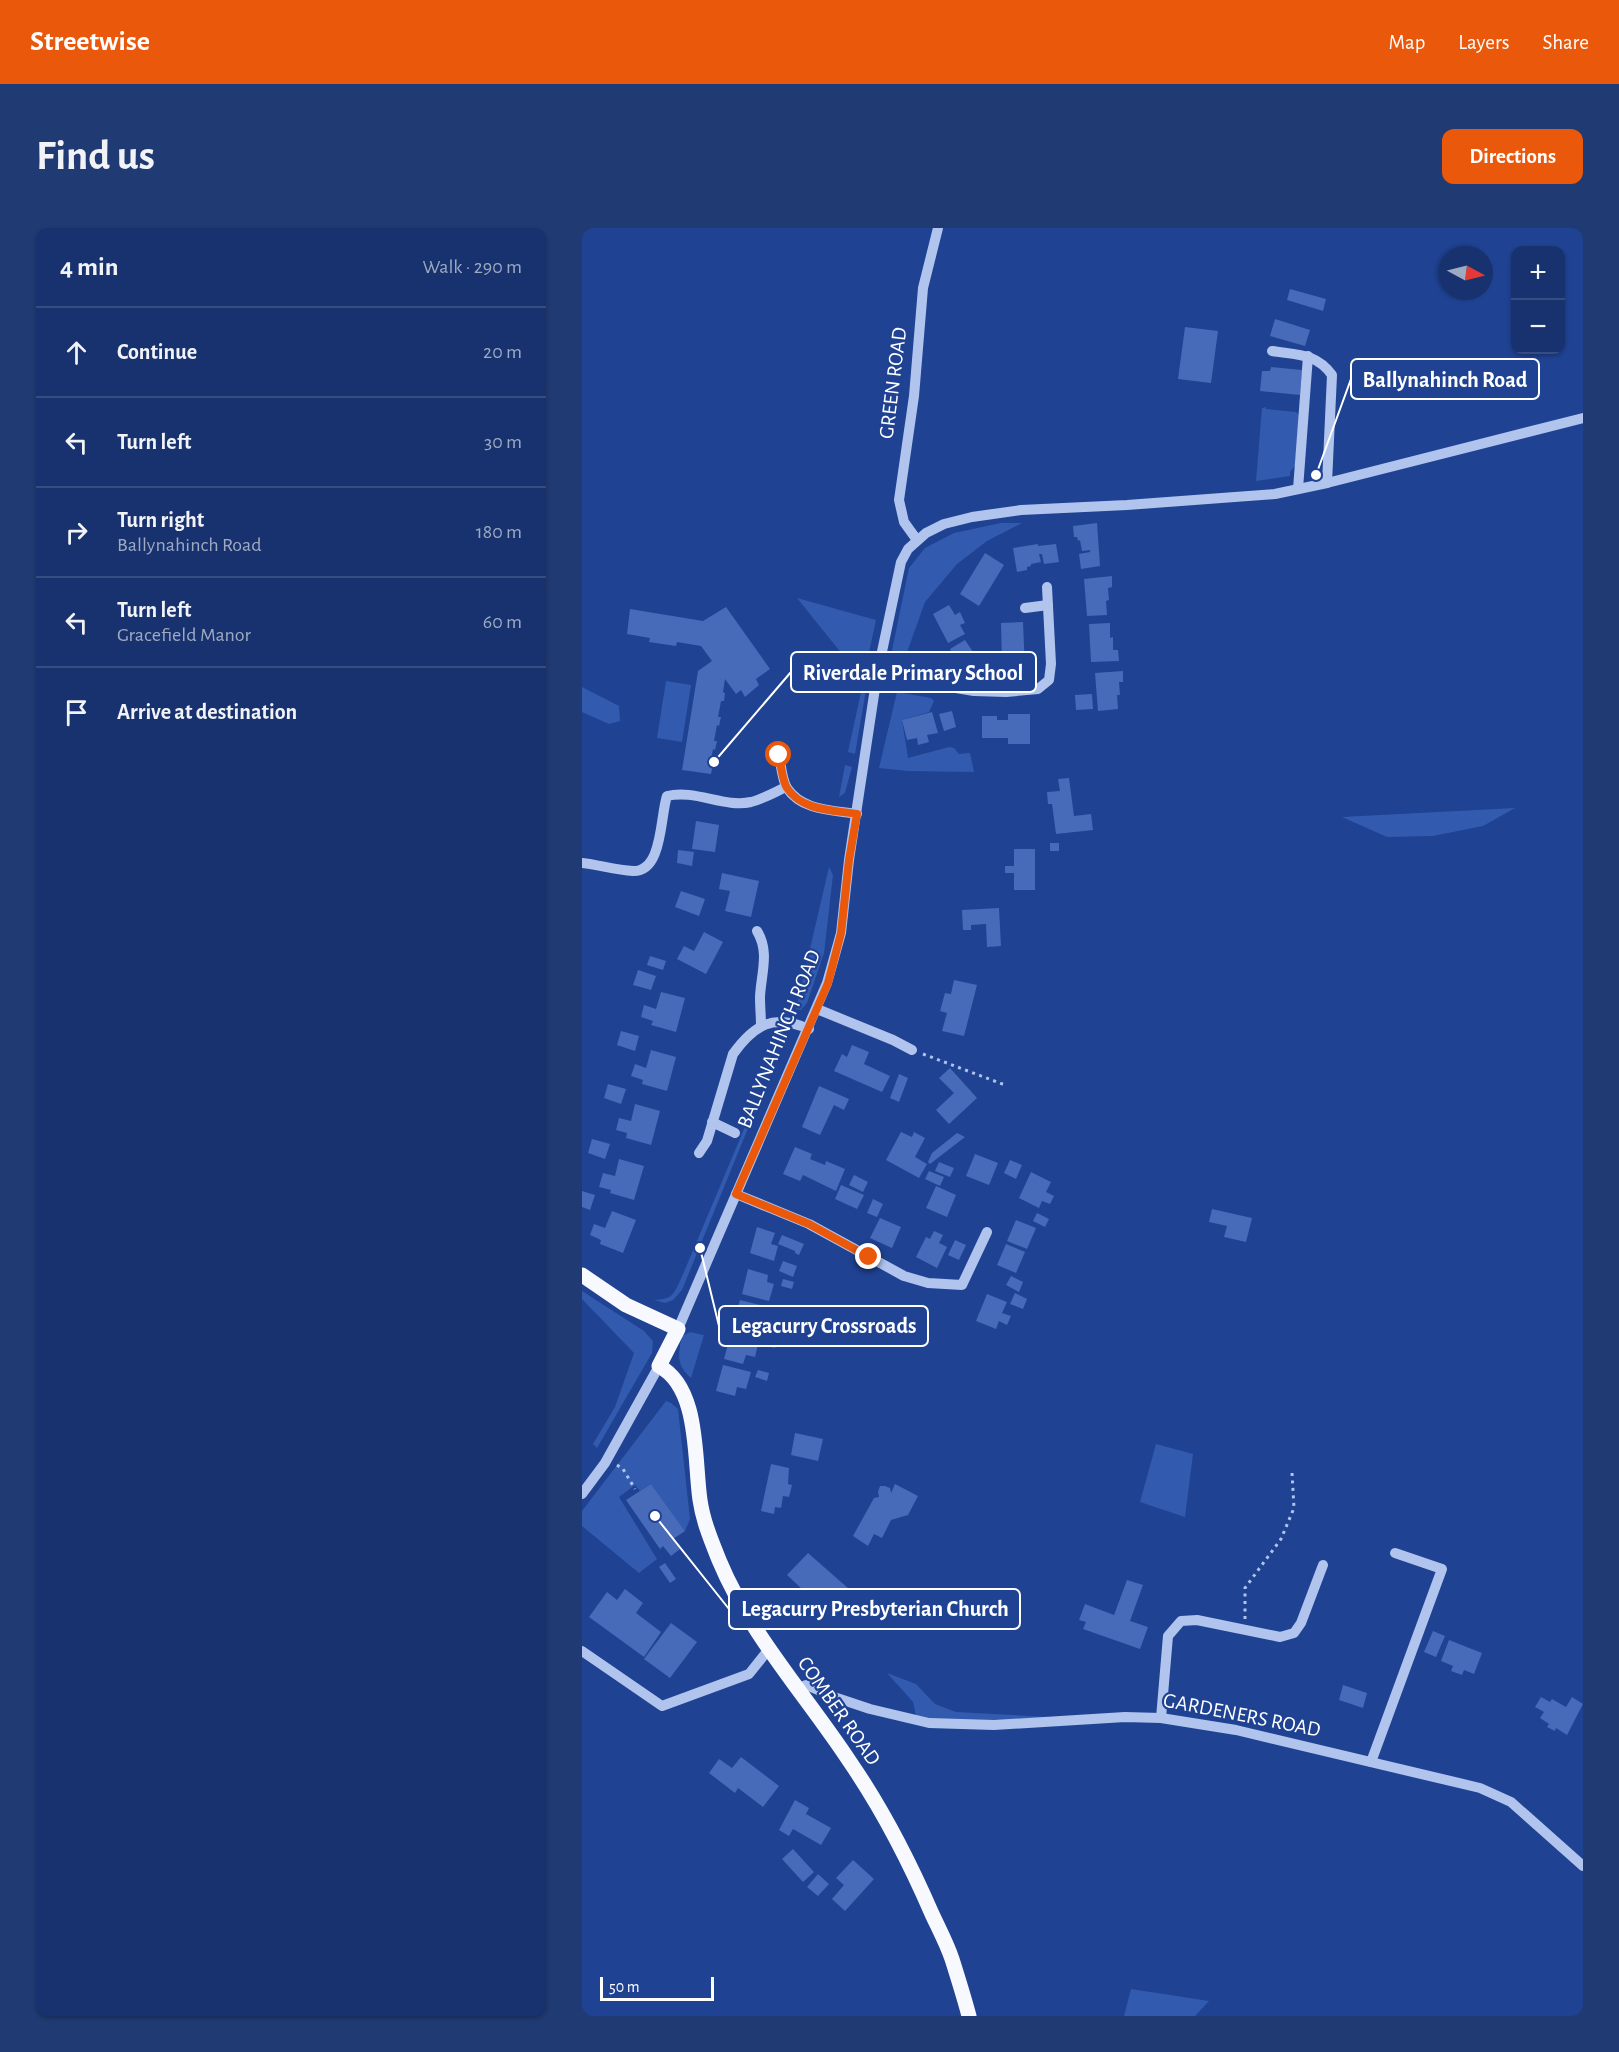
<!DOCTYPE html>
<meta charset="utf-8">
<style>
body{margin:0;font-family:"Alegreya Sans",sans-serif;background:#203a73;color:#f1f3f6}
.controls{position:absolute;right:18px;top:18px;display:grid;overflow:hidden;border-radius:12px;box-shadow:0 2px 4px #0004}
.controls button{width:54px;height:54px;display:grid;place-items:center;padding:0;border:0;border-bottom:2px solid #364d81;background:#17326e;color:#f1f3f6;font:30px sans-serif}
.compass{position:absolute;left:857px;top:18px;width:54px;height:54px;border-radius:50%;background:#17326e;box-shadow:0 2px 4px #0004;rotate:97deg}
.scale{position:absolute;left:18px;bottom:15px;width:114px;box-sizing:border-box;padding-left:6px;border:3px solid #fff;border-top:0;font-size:16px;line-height:21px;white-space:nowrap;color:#fff;-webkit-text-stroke:4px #1f4292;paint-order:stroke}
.stop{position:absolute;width:18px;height:18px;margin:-14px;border:4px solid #ea580c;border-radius:50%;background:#fff}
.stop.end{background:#ea580c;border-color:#fff;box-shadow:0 2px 6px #0008}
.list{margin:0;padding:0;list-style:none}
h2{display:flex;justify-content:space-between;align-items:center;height:78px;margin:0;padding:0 24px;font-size:26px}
h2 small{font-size:20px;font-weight:400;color:#9eaac2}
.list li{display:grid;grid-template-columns:39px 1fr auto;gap:18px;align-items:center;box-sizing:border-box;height:90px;padding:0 24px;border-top:2px solid #364d81}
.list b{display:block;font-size:22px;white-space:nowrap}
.list p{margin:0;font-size:20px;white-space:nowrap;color:#9eaac2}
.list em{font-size:20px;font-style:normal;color:#9eaac2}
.icon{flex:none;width:33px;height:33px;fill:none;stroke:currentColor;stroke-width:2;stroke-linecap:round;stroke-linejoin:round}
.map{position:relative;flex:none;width:1001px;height:1788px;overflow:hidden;border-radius:12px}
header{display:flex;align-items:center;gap:36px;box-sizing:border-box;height:84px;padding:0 30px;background:#ea580c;color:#fff}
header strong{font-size:28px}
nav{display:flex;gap:33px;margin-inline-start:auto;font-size:21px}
.intro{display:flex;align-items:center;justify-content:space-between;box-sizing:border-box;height:144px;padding:0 36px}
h1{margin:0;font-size:42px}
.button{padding:15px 27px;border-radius:12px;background:#ea580c;color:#fff;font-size:21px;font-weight:700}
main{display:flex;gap:36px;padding:0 36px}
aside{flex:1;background:#17326e;border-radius:12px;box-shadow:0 2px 4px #0004}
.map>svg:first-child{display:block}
.green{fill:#325baf}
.building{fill:#476bb9}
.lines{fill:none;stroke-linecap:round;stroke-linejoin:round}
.path{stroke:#b0c4ee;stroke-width:3;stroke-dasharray:3 4.5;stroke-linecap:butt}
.minor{stroke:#b0c4ee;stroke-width:10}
.major{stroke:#f7f9ff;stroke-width:15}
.route{stroke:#ea580c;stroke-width:8}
.labels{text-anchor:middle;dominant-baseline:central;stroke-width:4.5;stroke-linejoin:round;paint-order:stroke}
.street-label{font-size:21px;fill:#fff;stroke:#1f4292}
.leader{fill:none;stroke:#fff;stroke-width:2}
.callout-dot{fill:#fff;stroke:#1f4292;stroke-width:2}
.callout{fill:#1f4292;stroke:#fff;stroke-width:2}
.callout-label{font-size:22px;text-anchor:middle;font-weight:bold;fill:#fff}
</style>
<header>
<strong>Streetwise</strong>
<nav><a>Map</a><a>Layers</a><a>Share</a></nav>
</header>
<div class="intro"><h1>Find us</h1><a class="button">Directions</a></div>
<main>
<aside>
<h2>4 min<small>Walk · 290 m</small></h2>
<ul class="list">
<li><svg class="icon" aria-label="ahead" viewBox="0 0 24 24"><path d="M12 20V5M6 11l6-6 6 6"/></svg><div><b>Continue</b></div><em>20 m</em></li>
<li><svg class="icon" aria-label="left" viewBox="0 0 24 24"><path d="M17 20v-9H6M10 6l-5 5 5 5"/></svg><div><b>Turn left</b></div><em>30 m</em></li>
<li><svg class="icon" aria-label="right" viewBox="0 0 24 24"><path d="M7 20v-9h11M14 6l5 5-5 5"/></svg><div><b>Turn right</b><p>Ballynahinch Road</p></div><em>180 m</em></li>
<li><svg class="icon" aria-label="left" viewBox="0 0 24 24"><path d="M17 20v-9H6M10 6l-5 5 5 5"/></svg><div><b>Turn left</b><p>Gracefield Manor</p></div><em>60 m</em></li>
<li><svg class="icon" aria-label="arrive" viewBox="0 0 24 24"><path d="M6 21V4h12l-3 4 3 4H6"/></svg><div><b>Arrive at destination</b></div></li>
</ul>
</aside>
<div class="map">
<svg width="1001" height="1788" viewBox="0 0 1001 1788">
<rect width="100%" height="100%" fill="#1f4292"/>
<g class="green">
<polygon points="684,179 684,181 714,184 719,189 713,238 708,244 708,248 674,253 680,180"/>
<polygon points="419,295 440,295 405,313 375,336 343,374 319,441 313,442 308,432 327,340 343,320 372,305"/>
<polygon points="215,370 294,392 281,452"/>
<polygon points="84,453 109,457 100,514 75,510"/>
<polygon points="281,455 284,462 273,526 266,524"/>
<polygon points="0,459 37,478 38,493 27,496 0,484"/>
<polygon points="315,464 349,470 352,473 347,484 320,492 326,530 367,519 372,520 377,526 388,525 392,544 326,543 297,540"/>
<polygon points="263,537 270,539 263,565 257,569"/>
<polygon points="933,580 901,598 851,608 805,609 760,589"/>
<polygon points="247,639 251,647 242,725 225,775 219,782 214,781"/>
<path d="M169,893L100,1062L91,1072L83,1075L72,1072C91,1071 91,1067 99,1051L165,894Z"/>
<polygon points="0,1063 62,1103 71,1113 70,1125 15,1220 11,1216 33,1179 52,1125 0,1071"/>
<path d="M108,1104L122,1107L109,1150C94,1137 96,1127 100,1108Z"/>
<polygon points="84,1173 89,1175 96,1181 108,1291 103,1303 69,1256 58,1263 53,1257 37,1269 75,1331 57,1345 0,1298 0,1283"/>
<polygon points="574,1216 611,1226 603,1289 558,1274"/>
<path d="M305,1445L334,1456L353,1476L374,1484L467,1489C425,1493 374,1502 334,1488L331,1474Z"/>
<polygon points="549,1761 627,1773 613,1788 542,1788"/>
</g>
<g class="building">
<polygon points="708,61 744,71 741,83 705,72"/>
<polygon points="693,91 728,102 723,118 688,108"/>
<polygon points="603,99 636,103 629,155 596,151"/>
<polygon points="689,139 720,142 718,167 678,163 680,143 688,143"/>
<polygon points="515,295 518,338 499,341 497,326 508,324 508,322 500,323 498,312 496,313 495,309 492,309 491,298"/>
<polygon points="456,316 456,318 474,316 477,334 462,336 460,326 457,326 459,334 449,336 449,338 445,339 445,342 435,344 431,320"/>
<polygon points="403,325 422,337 397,378 378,366"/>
<polygon points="530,348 530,359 526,360 527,372 524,373 525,387 505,388 502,351"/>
<polygon points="367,377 373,387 378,384 383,395 378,397 383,406 366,415 351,386"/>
<polygon points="144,379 188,441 174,451 177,457 163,469 159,462 154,466 143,451 141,464 143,465 142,473 139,473 136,489 139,489 137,498 135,497 132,513 135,513 133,522 131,521 128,537 131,537 129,546 100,542 116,443 130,433 119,418 95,414 94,418 67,414 68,410 45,406 48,381 121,393"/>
<polygon points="441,394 443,442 413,443 413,435 420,435 419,395"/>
<polygon points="528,395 528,410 531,409 531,422 536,422 537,433 509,434 507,396"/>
<polygon points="383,412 391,424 375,433 368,421"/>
<polygon points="541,443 541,454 537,454 538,467 535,467 536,481 516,483 513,445"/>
<polygon points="510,466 511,481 494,482 493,467"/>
<polygon points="370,483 374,499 362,503 357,486"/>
<polygon points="350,484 356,505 345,507 347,514 336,517 335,510 325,512 320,492"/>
<polygon points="426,486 448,486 448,516 426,516 426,510 400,510 400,488 415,488 415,492 426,492"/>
<polygon points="487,550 492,588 509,586 511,602 474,606 470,576 466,576 465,564 478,563 476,551"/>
<polygon points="114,593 137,597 133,624 110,621"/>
<rect x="468" y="615" width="9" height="8"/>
<polygon points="432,621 453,621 453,662 432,662 432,645 423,645 423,638 432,638"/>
<polygon points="96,622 112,624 110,638 95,635"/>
<polygon points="140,645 177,653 169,689 143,683 148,663 137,661"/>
<polygon points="99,663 123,671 117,688 93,679"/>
<polygon points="417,680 419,718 405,719 404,696 389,697 389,702 381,702 380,682"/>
<polygon points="122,704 141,714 124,746 95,731 102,718 112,723"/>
<polygon points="68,728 84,733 81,742 65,737"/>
<polygon points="56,742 74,748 69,762 51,757"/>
<polygon points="372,752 395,757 382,808 360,803 365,785 358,783 363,765 369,766"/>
<polygon points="79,764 103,770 94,804 69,797 71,793 59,789 62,777 74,781"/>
<polygon points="39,803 57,808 53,823 35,817"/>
<polygon points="270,817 287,824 282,836 308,848 300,864 252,843 260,826 265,829"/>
<polygon points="69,822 94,829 85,863 60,856 61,852 49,848 53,836 64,840"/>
<polygon points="368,840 395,870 367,896 354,882 372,865 357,850"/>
<polygon points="317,846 326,850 317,874 308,870"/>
<polygon points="26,856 44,861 39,876 22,870"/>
<polygon points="237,858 267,871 262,882 252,877 238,907 220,899"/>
<polygon points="53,876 78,883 69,917 44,910 45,905 34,902 37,890 49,893"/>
<polygon points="319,904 330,909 332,904 343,910 333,929 345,936 337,950 304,932"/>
<polygon points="375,905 383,909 348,936 346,934 350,925"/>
<polygon points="10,911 28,916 23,931 6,925"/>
<polygon points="213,919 230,926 228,931 243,937 244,933 263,941 254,963 221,947 218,953 201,946"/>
<polygon points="393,926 416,935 407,957 384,948"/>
<polygon points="37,931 62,938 52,972 28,965 29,962 17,959 21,945 33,948"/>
<polygon points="428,932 440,937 434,951 422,945"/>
<polygon points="357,934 372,940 368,949 353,943"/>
<polygon points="347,943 362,949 358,958 343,951"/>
<polygon points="449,944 469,954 464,964 472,968 468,976 460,973 457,980 437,970"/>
<polygon points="272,947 286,954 281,964 267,957"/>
<polygon points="259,957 282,967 275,981 253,971"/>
<polygon points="354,958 374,967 365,989 344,980"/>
<polygon points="0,963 13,967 8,982 0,979"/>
<polygon points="291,971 301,976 295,989 285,985"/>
<polygon points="630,981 670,990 664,1014 642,1009 645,998 627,994"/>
<polygon points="30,983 54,992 41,1025 18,1016 19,1012 8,1007 12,996 23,1000"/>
<polygon points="455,985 467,991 463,999 451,993"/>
<polygon points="298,990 319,999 310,1020 288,1010"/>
<polygon points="434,992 454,1000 445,1021 425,1013"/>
<polygon points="175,999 193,1005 189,1016 196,1018 192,1033 168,1025"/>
<polygon points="352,1003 361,1007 357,1015 365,1019 355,1040 334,1029 344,1009 348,1011"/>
<polygon points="200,1007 222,1016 217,1027 213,1025 213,1023 196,1016"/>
<polygon points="373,1012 384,1017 377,1032 366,1027"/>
<polygon points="424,1016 443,1024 434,1045 415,1037"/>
<polygon points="201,1033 215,1038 211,1049 197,1043"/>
<polygon points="166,1041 186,1047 185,1054 192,1056 187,1073 160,1066"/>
<polygon points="429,1048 441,1054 437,1064 424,1057"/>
<polygon points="201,1051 212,1054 210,1061 199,1058"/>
<polygon points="433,1065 445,1071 441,1081 428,1076"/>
<polygon points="405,1066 425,1074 420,1085 429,1088 425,1097 417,1093 414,1101 394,1093"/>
<polygon points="158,1072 186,1079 182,1097 172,1094 170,1103 151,1098"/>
<polygon points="193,1077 204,1081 202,1088 191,1084"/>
<polygon points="149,1105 177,1112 173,1129 164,1127 161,1136 142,1131"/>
<polygon points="184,1110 196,1113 193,1120 182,1117"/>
<polygon points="141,1137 169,1144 164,1161 155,1159 153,1168 134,1163"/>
<polygon points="176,1142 187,1145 185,1153 173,1149"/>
<polygon points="213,1205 241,1211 236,1233 209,1227"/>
<polygon points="189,1236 207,1240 206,1256 210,1257 207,1269 201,1268 199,1280 193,1279 192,1286 179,1283"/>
<polygon points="69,1256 103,1303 91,1311 98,1321 89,1328 81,1318 78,1321 44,1272"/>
<polygon points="313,1256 336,1268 326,1287 309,1292 300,1310 292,1306 286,1318 271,1308 292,1270 297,1269 296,1264 298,1258 303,1258 308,1260 309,1265"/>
<polygon points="226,1325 267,1361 256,1374 250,1368 239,1379 205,1347"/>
<polygon points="83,1335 94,1351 88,1355 77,1339"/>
<polygon points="545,1352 561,1357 548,1393 566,1399 558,1421 501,1401 504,1394 497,1392 503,1376 532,1387"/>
<polygon points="43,1361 61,1375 54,1385 79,1404 62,1429 7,1389 25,1364 35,1372"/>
<polygon points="89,1395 115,1414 88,1450 62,1431"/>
<polygon points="851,1403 863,1408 854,1429 842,1424"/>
<polygon points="867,1412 900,1425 892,1446 882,1442 880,1447 869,1443 871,1438 859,1433"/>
<polygon points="761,1457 785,1465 781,1480 757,1472"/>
<polygon points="959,1469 968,1474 970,1471 984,1479 990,1469 1001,1476 985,1507 974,1500 973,1503 965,1499 967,1496 958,1490 962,1484 953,1479"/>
<polygon points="159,1529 197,1558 181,1579 156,1560 153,1565 127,1545 137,1531 150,1540"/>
<polygon points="213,1572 227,1580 224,1586 249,1600 239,1617 211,1601 207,1608 197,1602"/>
<polygon points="211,1621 232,1644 221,1654 200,1631"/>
<polygon points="271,1632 292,1651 263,1683 250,1671 262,1657 254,1650"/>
<polygon points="236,1646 247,1656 236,1668 225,1659"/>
</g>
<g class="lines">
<g class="path">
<polyline points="341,826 423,857"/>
<polyline points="35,1237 41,1241 53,1261"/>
<polyline points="663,1391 663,1360 699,1311 712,1280 710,1245"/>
</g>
<g class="minor">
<path d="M690,123C715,127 734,125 750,147L745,255"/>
<polyline points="716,261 726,128"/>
<polyline points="335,312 322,294 317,272 332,168 341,60 356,0"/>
<polyline points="443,380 466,377"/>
<polyline points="295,447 392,463 424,464 456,461 467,452 469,436 465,359"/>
<path d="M197,527C199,537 200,552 205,560C220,583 251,582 275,586"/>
<path d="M0,635C17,637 34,642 51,643C81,644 78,588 85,568C113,561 142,580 169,574C181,571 193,564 204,559"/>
<path d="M175,703C188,724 179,746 178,769C178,779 179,788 179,798"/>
<polyline points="235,781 311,812 330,822"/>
<polyline points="130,894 153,905"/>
<path d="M117,925L125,913L151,826C172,797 191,785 227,801"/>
<polyline points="154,966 227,996 322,1048 346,1055 380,1057 405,1004"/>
<polyline points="96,1101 245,755 259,705 267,632 295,447 319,334 326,321 344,305 362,296 390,289 439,282 545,277 693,266 745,255 1001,190"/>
<polyline points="0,1266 23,1235 77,1138"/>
<polyline points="0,1423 80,1478 167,1446 187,1421"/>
<polyline points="216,1461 224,1457 255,1470 288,1481 347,1495 412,1497 543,1489 579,1490 654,1502 898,1560 929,1574 1001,1638"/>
<polyline points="579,1490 586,1408 599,1393 615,1392 698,1409 712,1405 719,1395 741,1337"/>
<polyline points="789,1534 860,1341 813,1325"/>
</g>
<path class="major" d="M0,1047L44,1077L96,1101L77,1138C118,1160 112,1231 118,1272C121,1293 129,1312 137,1332C168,1407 224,1467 268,1534C301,1582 327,1633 350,1686C357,1701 365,1716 370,1731C376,1750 382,1769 387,1788"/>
</g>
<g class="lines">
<path class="route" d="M197,527C199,537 200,552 205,560C220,583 251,582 275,586L267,632L259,705L246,755L154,966L227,996L287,1029"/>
</g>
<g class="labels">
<g class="street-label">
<text transform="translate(311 155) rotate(-83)">GREEN ROAD</text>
<text transform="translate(197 811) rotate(-68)">BALLYNAHINCH ROAD</text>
<text transform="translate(257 1483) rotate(55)">COMBER ROAD</text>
<text transform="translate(660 1487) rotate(11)">GARDENERS ROAD</text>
</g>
</g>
<path class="leader" d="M734 247L769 151M132 534L209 444M118 1020L137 1098M73 1288L147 1381"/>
<g class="callout-dot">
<circle cx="734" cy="247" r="6"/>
<circle cx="132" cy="534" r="6"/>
<circle cx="118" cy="1020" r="6"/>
<circle cx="73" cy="1288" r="6"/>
</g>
<g class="callout">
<rect x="769" y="131" width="188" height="40" rx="6"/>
<rect x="209" y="424" width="245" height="40" rx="6"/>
<rect x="137" y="1078" width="209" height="40" rx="6"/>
<rect x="147" y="1361" width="291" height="40" rx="6"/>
</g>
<g class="callout-label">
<text x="863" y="159">Ballynahinch Road</text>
<text x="331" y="452">Riverdale Primary School</text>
<text x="242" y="1105">Legacurry Crossroads</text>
<text x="293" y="1388">Legacurry Presbyterian Church</text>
</g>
</svg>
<div class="controls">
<button>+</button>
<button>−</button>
</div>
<svg class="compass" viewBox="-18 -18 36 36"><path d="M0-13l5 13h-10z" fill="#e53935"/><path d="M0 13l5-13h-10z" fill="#9eaac2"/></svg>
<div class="scale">50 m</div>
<div class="stop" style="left:197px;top:527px"></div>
<div class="stop end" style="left:287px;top:1029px"></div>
</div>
</main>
